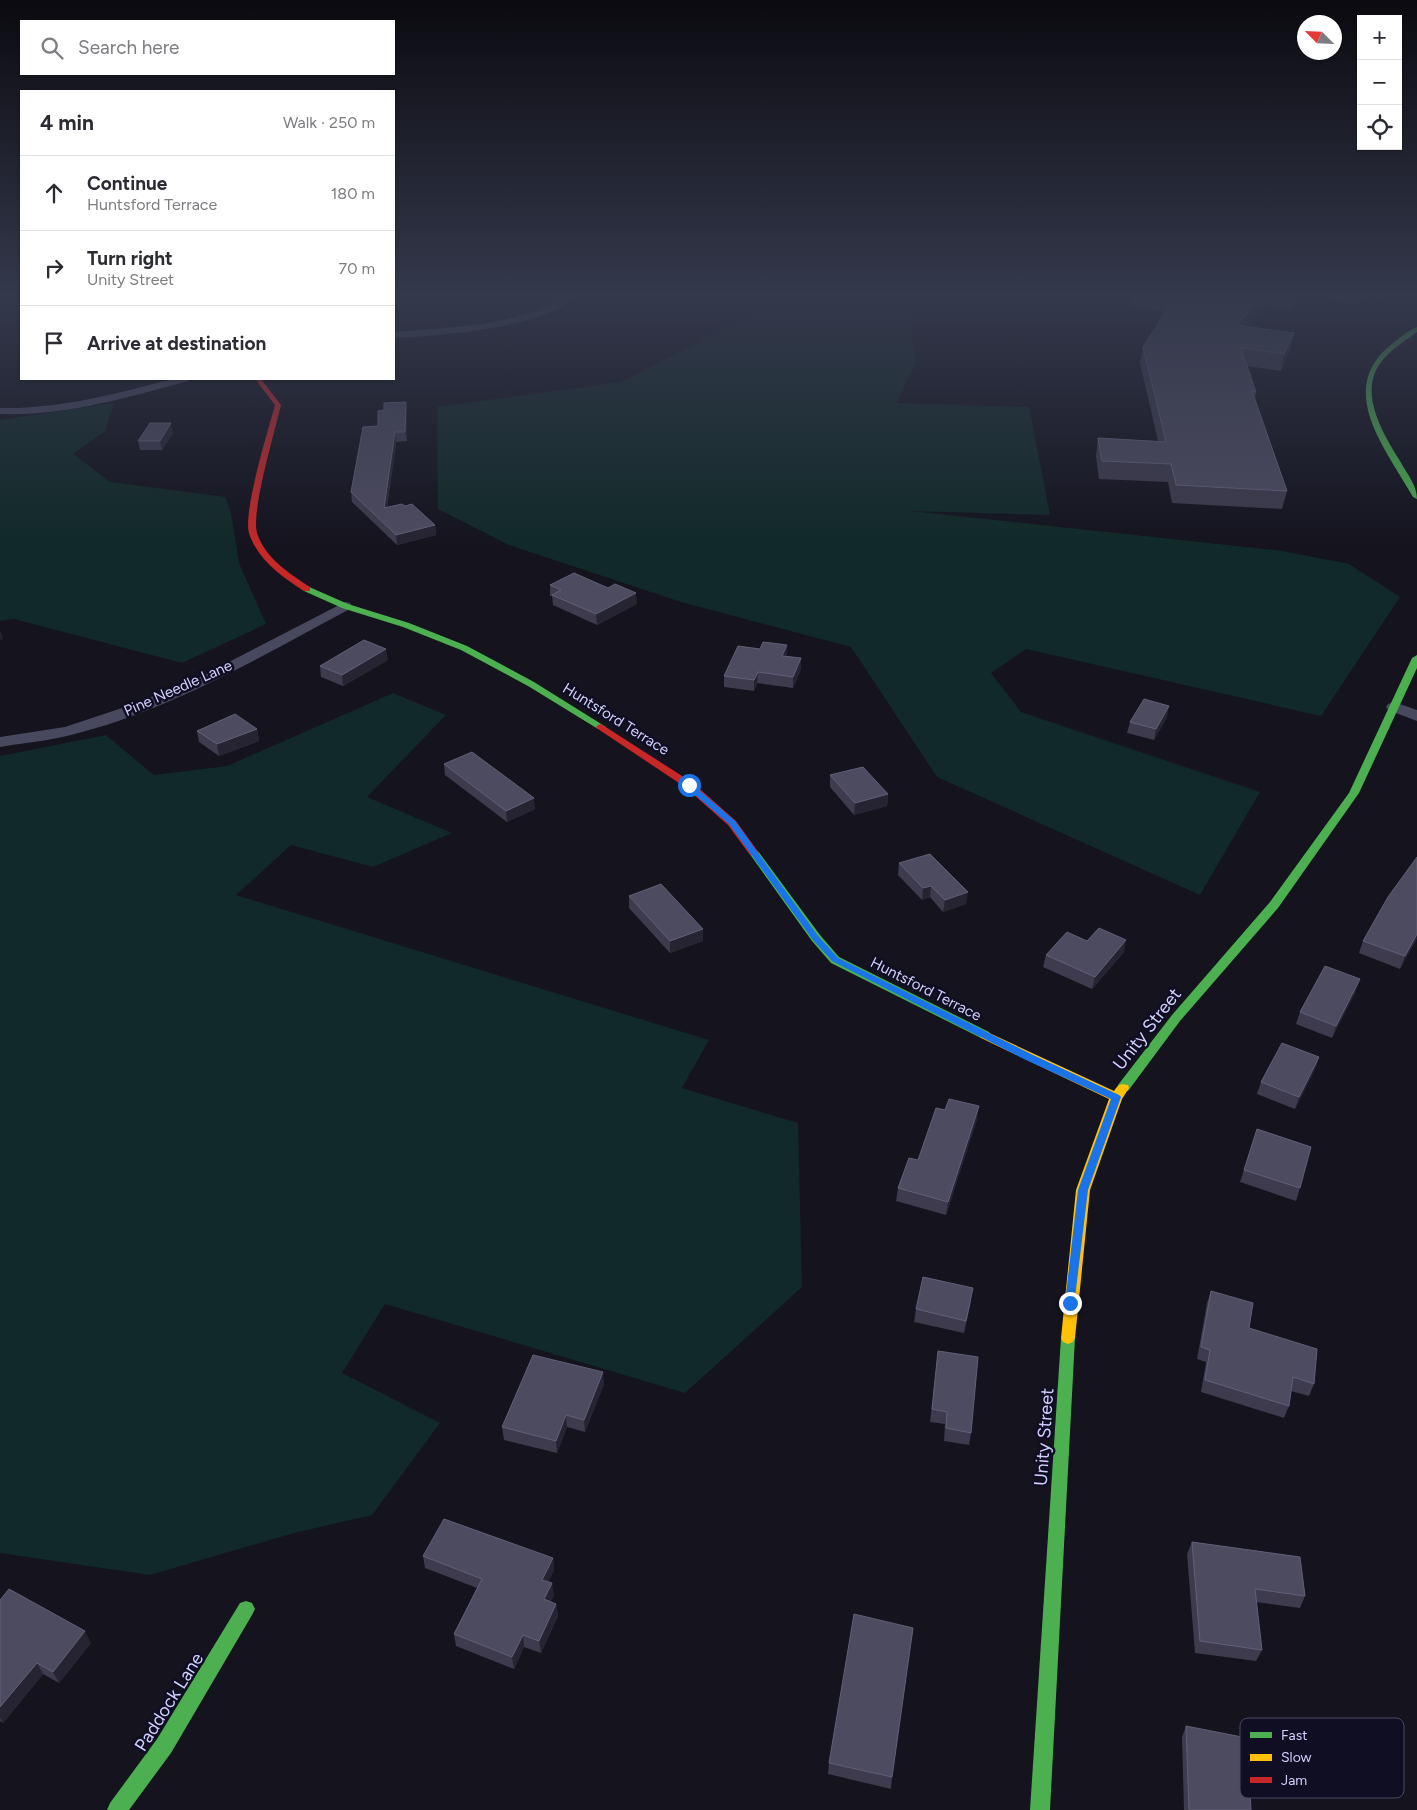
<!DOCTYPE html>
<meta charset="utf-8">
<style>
body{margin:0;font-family:Figtree,sans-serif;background:#f2f2f3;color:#2b2b33}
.controls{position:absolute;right:15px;top:15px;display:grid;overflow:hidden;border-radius:0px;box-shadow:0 1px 4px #0004}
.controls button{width:45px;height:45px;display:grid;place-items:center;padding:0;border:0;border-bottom:1px solid #e1e1e2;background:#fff;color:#2b2b33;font:25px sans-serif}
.compass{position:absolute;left:1297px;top:15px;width:45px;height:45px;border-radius:50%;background:#fff;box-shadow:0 1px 4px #0004;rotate:294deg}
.stop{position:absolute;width:15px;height:15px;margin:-11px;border:4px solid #1a73e8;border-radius:50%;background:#fff}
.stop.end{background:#1a73e8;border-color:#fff;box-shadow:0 1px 5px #0008}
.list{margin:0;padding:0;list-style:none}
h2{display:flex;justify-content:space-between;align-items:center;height:65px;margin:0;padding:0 20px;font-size:21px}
h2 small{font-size:16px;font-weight:400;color:#7c7c81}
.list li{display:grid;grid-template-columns:32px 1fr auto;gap:15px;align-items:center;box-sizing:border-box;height:75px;padding:0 20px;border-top:1px solid #e1e1e2}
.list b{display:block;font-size:19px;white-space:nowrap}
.list p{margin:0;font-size:16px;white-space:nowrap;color:#7c7c81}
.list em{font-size:16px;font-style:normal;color:#7c7c81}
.icon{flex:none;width:28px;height:28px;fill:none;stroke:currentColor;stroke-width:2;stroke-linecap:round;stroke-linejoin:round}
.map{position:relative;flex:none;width:1417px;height:1810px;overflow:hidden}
.search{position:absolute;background:#fff;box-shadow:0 1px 4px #0004;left:20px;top:20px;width:375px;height:55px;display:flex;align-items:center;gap:12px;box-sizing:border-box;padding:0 18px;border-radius:0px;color:#7c7c81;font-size:19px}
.panel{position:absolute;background:#fff;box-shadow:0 1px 4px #0004;left:20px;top:90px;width:375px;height:290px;border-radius:0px}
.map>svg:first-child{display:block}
.green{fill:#112928}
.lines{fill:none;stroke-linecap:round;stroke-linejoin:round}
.street{fill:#48495f;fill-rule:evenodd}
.fast{fill:#4caf50;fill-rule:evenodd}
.slow{fill:#ffc107;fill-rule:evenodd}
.jam{fill:#c62828;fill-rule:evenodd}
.wall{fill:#3d3b4d}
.shaded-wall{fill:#262432}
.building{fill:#4d4b60;stroke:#626079}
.route{fill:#1a73e8}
.labels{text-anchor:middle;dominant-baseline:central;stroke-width:5;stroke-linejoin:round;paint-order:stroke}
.street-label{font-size:15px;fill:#d2d0fe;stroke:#100e23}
.near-street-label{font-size:18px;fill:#d2d0fe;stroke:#100e23}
.key{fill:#100e23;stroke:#4a4865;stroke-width:1}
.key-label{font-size:14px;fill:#d2d0fe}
</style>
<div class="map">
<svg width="1417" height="1810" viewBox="0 0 1417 1810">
<rect width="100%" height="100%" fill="#14131e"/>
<g class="green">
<polygon points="785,293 909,293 915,363 897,403 1029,407 1050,515 910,511 1283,551 1349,564 1400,597 1321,716 1026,649 991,673 1021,712 1260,792 1200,895 937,777 851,647 681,602 509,545 438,509 437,407 621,382 717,333"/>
<polygon points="931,293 1069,293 1077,310 936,310"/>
<polygon points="114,403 105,431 73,454 110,482 225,497 231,513 239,563 266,624 182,663 14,619 0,621 0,420"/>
<polygon points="393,693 446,715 367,797 452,833 373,867 291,845 236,895 709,1040 682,1088 798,1123 802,1287 685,1393 385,1304 342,1373 440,1423 372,1515 294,1533 150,1575 0,1553 0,756 106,735 154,775 227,766"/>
</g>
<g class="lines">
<g class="street">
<path d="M560,293H570L571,299C545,328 433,336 394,338V332C445,328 517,326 561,298Z"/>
<path d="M172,379H190L188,381C126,398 65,416 0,414V408C60,409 115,394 172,379Z"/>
<path d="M345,602L350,603L352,606L350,609C260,657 171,710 71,735C48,741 23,743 0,747V737L65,727L128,706L194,680Z"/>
<polygon points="1394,702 1417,710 1417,721 1388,710 1386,707 1388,704"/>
</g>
<g class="fast">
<path d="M1417,327V332C1404,342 1388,351 1379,365C1359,395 1384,435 1400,461C1407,474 1417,485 1417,499L1413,497C1387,450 1334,389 1392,344C1399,338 1408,331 1417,327Z"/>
<polygon points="307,586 348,604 409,623 467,646 534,682 606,727 604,729 598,729 528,686 461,650 403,627 342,608 304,591 303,589"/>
<polygon points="1417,655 1417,668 1359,793 1278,908 1180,1021 1128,1091 1118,1091 1117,1088 1118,1085 1172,1015 1270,902 1349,793 1412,658"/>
<polygon points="754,850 758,851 820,935 839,957 989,1032 991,1035 989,1038 981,1038 831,963 812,941 749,853"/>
<polygon points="1068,1332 1073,1334 1075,1338 1050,1810 1030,1810 1061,1338 1063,1334"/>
<polygon points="246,1601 252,1603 255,1609 252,1615 171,1753 129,1810 107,1810 110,1803 157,1739 240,1603"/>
</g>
<path class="slow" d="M985,1031L1114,1091C1118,1085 1120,1083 1128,1085L1129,1088L1122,1099L1090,1190L1075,1338L1073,1342L1068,1344L1063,1342L1061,1338L1076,1190L1109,1099L981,1038L979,1035L981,1032Z"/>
<g class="jam">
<path d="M255,379H261L281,405C275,431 251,511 257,533C265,558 290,574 310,587V591H304C282,577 257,559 249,533C243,511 268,431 275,405Z"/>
<polygon points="601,724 693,783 736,821 759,853 758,855 750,855 728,825 685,787 598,729 596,727 598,725"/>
</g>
</g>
<g class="wall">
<polygon points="1132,293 1303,293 1290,309 1265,305 1246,327 1294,333 1290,349 1281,371 1247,366 1256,392 1255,398 1287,491 1282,509 1172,503 1168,482 1099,479 1096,456 1098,438 1158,441 1140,363 1143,347 1165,312 1130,306"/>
<polygon points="1318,293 1396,293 1381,299 1374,296 1354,304"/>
<polygon points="406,402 407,411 407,441 396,442 387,508 405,506 435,525 436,535 397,545 352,502 351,492 384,410"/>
<polygon points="173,433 162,450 140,450 138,441"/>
<polygon points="550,585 637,604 597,625 553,605 552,596 550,596"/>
<polygon points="786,656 801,658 801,669 793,688 757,683 754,691 724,687 724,676"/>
<polygon points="388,660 343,686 321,677 320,666"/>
<polygon points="1167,717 1154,740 1127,733 1130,722"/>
<polygon points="257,729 259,741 219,756 199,742 197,731"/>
<polygon points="444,764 535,809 507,822 445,775"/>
<polygon points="830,775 888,794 887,806 854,815 830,787"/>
<polygon points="899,863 966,904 943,912 930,897 922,900 898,875"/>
<polygon points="629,896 703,929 703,941 670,953 629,908"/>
<polygon points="1417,938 1400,969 1359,953 1363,941"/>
<polygon points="1087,941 1124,952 1092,989 1043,967 1046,955"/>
<polygon points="1356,991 1332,1038 1296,1024 1300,1012"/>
<polygon points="1319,1057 1315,1069 1295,1109 1257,1094 1261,1082"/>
<polygon points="977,1119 946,1215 896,1201 898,1188 918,1160"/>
<polygon points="1257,1129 1300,1188 1296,1201 1240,1182"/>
<polygon points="1211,1291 1249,1328 1314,1384 1309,1396 1291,1391 1289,1406 1284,1418 1201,1392 1206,1362 1197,1359 1207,1303"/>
<polygon points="971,1301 964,1333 914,1322 916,1309"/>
<polygon points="938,1351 971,1433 969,1445 944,1441 945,1424 930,1422"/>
<polygon points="604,1384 585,1432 567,1427 557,1453 504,1440 502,1427"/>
<polygon points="1192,1542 1305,1596 1300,1608 1256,1602 1262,1650 1256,1661 1195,1653 1187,1554"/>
<polygon points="423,1556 553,1558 554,1570 548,1582 554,1595 550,1602 556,1604 558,1616 541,1653 524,1647 514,1669 456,1646 454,1634 477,1588 425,1568"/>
<polygon points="0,1600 91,1643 59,1683 43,1674 3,1723 0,1721"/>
<polygon points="1186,1726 1251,1810 1184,1810 1182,1737"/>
<polygon points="829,1763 892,1777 891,1789 828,1774"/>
</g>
<g class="shaded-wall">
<polygon points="1265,293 1268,293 1265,305 1234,341 1237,325"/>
<polygon points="1294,293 1303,293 1290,309"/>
<polygon points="1356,293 1375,293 1374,296 1354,304"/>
<polygon points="1383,293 1396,293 1381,299"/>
<polygon points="1294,333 1290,349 1281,371 1284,354"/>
<polygon points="406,402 407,411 407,441 405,432"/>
<polygon points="171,423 173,433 162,450 160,441"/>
<polygon points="395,432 396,442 385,518 384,508"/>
<polygon points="435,525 436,535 397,545 396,535"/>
<polygon points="636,593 637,604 597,625 596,614"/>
<polygon points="0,630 3,639 0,640"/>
<polygon points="787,645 787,656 782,656"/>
<polygon points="386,649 388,660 343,686 342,675"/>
<polygon points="801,658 801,669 793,688 793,677"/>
<polygon points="758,672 757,683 754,691 754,680"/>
<polygon points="1169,706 1167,717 1154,740 1156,729"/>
<polygon points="257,729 259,741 219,756 217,744"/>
<polygon points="888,794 887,806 854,815 855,803"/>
<polygon points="534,798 535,809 507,822 506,811"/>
<polygon points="931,886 930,897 922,900 923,888"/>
<polygon points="968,892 966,904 943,912 945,900"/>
<polygon points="703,929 703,941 670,953 670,941"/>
<polygon points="1417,934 1417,938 1400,969 1405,956"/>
<polygon points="1126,940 1124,952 1092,989 1095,977"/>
<polygon points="1360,979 1356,991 1332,1038 1336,1026"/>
<polygon points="1319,1057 1315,1069 1295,1109 1299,1097"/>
<polygon points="979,1106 977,1119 946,1215 948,1202"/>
<polygon points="603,1372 604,1384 585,1432 584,1420"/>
<polygon points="566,1415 567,1427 557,1453 556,1441"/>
<polygon points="553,1558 554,1570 544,1592 542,1580"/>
<polygon points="552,1583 554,1595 546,1611 544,1599"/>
<polygon points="556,1604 558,1616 541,1653 539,1641"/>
<polygon points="85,1631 91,1643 59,1683 53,1672"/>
<polygon points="523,1635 524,1647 514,1669 512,1657"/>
<polygon points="37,1663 43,1674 3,1723 0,1718 0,1707"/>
</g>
<g class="building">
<polygon points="1149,293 1265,293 1237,325 1294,333 1284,354 1241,348 1256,392 1252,391 1287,491 1176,485 1171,464 1102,461 1098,438 1166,442 1143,347 1174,298"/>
<polygon points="406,402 405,432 395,432 384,508 402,504 405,506 412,504 435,525 396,535 351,492 363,427 378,426 378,411 384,410 384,403"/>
<polygon points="150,423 171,423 160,441 138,441"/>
<polygon points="574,573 608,588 615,584 636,593 596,614 552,595 561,590 550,585"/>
<polygon points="364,640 386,649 342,675 320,666"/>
<polygon points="763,642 787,645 782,656 801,658 793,677 758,672 754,680 724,676 738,646 760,649"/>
<polygon points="1144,699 1169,706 1156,729 1130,722"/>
<polygon points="235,714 257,729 217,744 197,731"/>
<polygon points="472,752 534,798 506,811 444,764"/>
<polygon points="863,767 888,794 855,803 830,775"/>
<polygon points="930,854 968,892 945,900 931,886 923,888 899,863"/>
<polygon points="1417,857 1417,934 1405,956 1363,941 1388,897"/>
<polygon points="661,884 703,929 670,941 629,896"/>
<polygon points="1099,928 1126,940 1095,977 1046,955 1067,932 1087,941"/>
<polygon points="1325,966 1360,979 1336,1026 1300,1012"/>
<polygon points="1282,1043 1319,1057 1299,1097 1261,1082"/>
<polygon points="949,1099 979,1106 948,1202 898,1188 909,1158 918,1160 936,1108 945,1110"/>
<polygon points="1257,1129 1311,1147 1300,1188 1244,1170"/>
<polygon points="923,1277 973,1288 966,1321 916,1309"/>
<polygon points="1211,1291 1253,1303 1249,1328 1317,1349 1314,1384 1293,1377 1289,1406 1205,1380 1210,1350 1201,1347"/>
<polygon points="938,1351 978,1357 971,1433 946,1428 947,1412 932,1409"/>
<polygon points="533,1355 603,1372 584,1420 566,1415 556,1441 502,1427"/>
<polygon points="444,1519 553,1558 542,1580 552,1583 544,1599 556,1604 539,1641 523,1635 512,1657 454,1634 482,1579 423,1556"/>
<polygon points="1192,1542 1300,1557 1305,1596 1255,1589 1262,1650 1200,1641"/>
<polygon points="9,1589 85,1631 53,1672 37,1663 0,1707 0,1600"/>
<polygon points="854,1614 913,1628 892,1777 829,1763"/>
<polygon points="1186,1726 1247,1738 1251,1810 1189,1810"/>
</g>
<linearGradient id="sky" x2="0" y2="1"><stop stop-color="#0b0a10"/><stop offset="0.54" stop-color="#34394c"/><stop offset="1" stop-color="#34394c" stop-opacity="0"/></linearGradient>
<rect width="1417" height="547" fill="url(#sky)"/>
<polygon class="route" points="686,784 692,784 735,821 818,936 838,958 1033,1055 1119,1095 1121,1097 1088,1190 1074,1306 1067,1306 1065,1303 1078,1190 1111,1099 1026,1060 832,961 813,940 729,824 686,787"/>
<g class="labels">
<g class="street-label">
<text transform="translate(178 688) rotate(-24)">Pine Needle Lane</text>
<text transform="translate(616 719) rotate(32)">Huntsford Terrace</text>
<text transform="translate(926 989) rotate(27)">Huntsford Terrace</text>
</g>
<g class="near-street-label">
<text transform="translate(1147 1029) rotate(-52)">Unity Street</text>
<text transform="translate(1044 1437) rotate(-86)">Unity Street</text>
<text transform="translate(169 1702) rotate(-58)">Paddock Lane</text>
</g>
</g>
<rect x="1240" y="1718" width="164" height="80" rx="8" class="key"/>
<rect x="1250" y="1732" width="22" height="6" fill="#4caf50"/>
<rect x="1250" y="1754" width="22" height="7" fill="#ffc107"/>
<rect x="1250" y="1777" width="22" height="6" fill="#c62828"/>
<g class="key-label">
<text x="1281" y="1740">Fast</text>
<text x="1281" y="1762">Slow</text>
<text x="1281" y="1785">Jam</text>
</g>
</svg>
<div class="controls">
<button>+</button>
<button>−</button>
<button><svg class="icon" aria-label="locate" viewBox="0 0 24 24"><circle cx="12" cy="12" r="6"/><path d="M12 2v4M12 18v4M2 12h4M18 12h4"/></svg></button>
</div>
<svg class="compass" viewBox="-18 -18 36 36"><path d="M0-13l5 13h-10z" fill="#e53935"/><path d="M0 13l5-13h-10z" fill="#7c7c81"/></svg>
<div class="stop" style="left:689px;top:785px"></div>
<div class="stop end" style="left:1070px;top:1303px"></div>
<div class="search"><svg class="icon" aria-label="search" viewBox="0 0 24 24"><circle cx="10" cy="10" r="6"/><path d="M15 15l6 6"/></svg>Search here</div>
<section class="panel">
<h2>4 min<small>Walk · 250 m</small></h2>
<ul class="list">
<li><svg class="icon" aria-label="ahead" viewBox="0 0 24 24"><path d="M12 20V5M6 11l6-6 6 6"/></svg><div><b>Continue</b><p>Huntsford Terrace</p></div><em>180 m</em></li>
<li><svg class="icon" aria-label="right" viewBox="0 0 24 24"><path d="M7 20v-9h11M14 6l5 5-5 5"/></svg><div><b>Turn right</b><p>Unity Street</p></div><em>70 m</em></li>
<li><svg class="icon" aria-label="arrive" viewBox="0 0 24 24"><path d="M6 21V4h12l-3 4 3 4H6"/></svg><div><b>Arrive at destination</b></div></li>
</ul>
</section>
</div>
